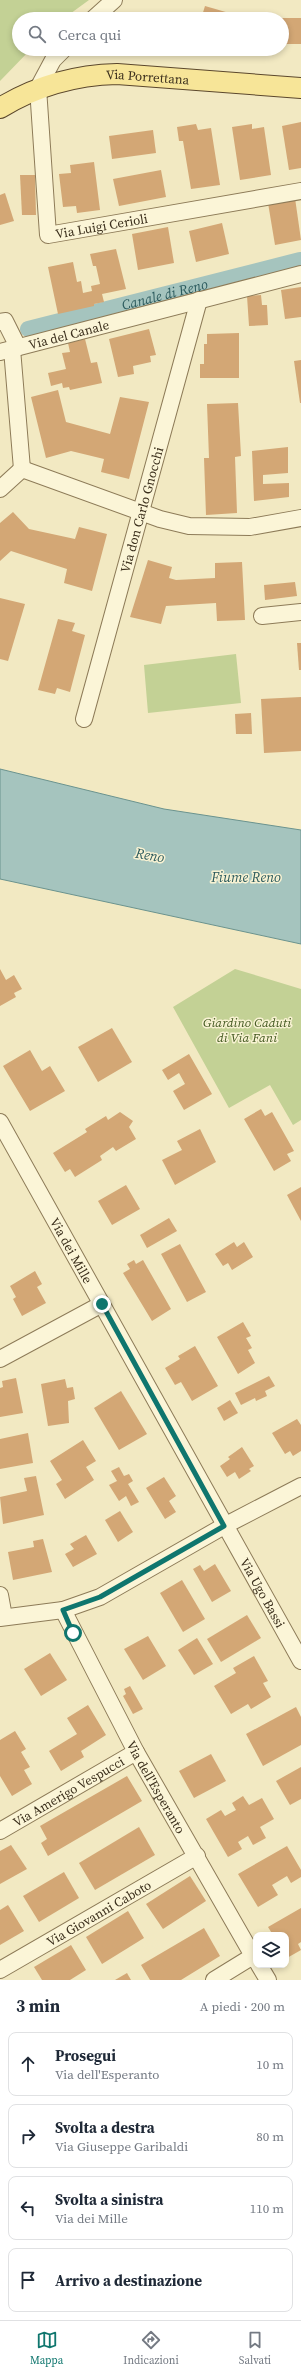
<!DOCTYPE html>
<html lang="it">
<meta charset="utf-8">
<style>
body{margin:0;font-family:"Source Serif 4",serif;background:#f2f2f3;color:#1f2937}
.controls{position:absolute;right:12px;bottom:12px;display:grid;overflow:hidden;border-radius:8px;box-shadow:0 2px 6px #0003}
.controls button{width:36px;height:36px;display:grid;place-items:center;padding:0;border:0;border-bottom:1px solid #e0e1e3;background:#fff;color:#1f2937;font:20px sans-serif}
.stop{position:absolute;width:12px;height:12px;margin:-9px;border:3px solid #0f766e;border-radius:50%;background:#fff}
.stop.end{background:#0f766e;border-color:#fff;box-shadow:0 1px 4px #0008}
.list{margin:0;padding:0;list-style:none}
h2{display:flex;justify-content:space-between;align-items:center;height:52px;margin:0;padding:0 16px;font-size:17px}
h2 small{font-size:13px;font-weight:400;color:#747a83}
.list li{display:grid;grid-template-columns:26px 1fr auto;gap:12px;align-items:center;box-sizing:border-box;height:64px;margin:0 8px 8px;padding:0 8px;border:1px solid #e0e1e3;border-radius:8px}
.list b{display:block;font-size:15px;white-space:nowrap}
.list p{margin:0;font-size:13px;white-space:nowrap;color:#747a83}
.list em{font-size:13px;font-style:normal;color:#747a83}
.icon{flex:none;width:22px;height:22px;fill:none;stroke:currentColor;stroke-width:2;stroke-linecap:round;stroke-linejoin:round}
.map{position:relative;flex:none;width:301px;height:1980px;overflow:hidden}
.search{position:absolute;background:#fff;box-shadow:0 2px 6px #0003;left:12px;right:12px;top:12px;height:44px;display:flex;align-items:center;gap:10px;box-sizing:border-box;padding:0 14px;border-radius:22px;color:#747a83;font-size:15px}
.sheet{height:340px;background:#fff}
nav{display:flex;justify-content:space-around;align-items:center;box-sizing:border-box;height:56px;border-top:1px solid #e0e1e3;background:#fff;font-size:11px;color:#747a83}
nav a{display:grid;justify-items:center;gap:2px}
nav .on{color:#0f766e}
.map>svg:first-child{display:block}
.green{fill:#c3d195}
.water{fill:#a5c4be;stroke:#6b938e}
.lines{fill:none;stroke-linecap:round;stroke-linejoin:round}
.canal{stroke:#a5c4be;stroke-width:16}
.building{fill:#d3a775}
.minor-casing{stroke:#8d7b58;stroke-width:18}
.major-casing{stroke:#5b472c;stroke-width:22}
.minor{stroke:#fbf5d7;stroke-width:16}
.major{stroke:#f7e598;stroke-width:20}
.route{stroke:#0f766e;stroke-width:5}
.labels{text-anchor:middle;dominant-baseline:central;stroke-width:3;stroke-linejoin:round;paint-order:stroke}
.street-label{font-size:13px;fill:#3c301d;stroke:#f8f2d3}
.park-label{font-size:13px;font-style:italic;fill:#455a22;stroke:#f8f2d3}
.water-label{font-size:14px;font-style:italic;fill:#2b5a5d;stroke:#f8f2d3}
</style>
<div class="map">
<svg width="301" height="1980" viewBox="0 0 301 1980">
<rect width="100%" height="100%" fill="#f2e9c2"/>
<g class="green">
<polygon points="0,0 89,0 63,19 19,19 19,49 31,49 0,81"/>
<polygon points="236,654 241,703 148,713 144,665"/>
<polygon points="235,969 301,989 301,1120 293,1125 270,1085 229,1108 173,1007"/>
</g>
<polygon class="water" points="0,769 164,809 301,830 301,944 0,879"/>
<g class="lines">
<path class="canal" id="s1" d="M28,329L300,260"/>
</g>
<g class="building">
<polygon points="205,6 243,17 242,19 201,19"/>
<rect x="282" y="18" width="19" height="26"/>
<polygon points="301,122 301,168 289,170 282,126"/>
<polygon points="196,124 198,130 211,128 220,185 191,189 183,141 179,141 177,127"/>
<polygon points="252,124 252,129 264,127 271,175 240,180 232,127"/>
<polygon points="153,130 156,153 112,159 109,136"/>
<polygon points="94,162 100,210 77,213 76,206 63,207 59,174 71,173 70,165"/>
<polygon points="161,170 166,197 119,206 113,179"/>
<polygon points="20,175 35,175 36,215 22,215"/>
<polygon points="5,193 14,221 0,225 0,195"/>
<polygon points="295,198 301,240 275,245 268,203"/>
<polygon points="222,223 229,254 196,262 189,231"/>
<polygon points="168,227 174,263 138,270 132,234"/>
<polygon points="116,249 126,289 102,294 104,302 94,304 94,306 58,314 48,267 73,262 77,282 81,281 83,293 92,291 91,286 100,284 96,266 93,266 90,254"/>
<polygon points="301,287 301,317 285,319 281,290"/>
<polygon points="261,295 262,305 267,305 268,325 249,326 247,296"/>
<polygon points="149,329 156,355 150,356 151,362 133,366 134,374 118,377 109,339"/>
<polygon points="239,333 239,378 200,378 200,364 204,364 204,344 207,344 207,334"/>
<polygon points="85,339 91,363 97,362 102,383 70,390 69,387 63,388 62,383 51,386 48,373 66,369 62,353 70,352 68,343"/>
<polygon points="301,360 301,403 300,403 294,361"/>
<polygon points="58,390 66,422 110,434 120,397 149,402 129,479 101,472 104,459 71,451 46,458 31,397"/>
<polygon points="238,403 241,456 235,457 237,513 206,515 204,458 209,458 207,404"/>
<polygon points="288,447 288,473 263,475 263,484 289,483 289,497 254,501 252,451"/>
<polygon points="13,512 29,529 75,539 79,527 107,534 92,591 64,583 67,569 11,551 0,561 0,523"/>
<polygon points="148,560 172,567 169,578 176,580 215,578 215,563 242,562 245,620 217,621 216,603 166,606 161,624 130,617"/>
<polygon points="295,582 297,596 265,600 264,585"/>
<polygon points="0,598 25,604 8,661 0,659"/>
<polygon points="58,619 75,623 72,631 85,635 70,692 57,688 55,694 38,690"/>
<polygon points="297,643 301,643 301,670 299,670"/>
<polygon points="301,697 301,751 264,753 261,699"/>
<polygon points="251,713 252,734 236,734 235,714"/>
<polygon points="0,969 6,980 14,975 22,989 14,993 16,997 0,1006"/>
<polygon points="112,1028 132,1062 98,1082 78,1047"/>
<polygon points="30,1050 42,1071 50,1066 65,1091 30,1111 3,1066"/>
<polygon points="189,1054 212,1094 184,1110 173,1091 185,1084 179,1073 168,1080 162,1070"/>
<polygon points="261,1109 265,1116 272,1112 294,1151 287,1154 291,1161 274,1171 244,1119"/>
<polygon points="120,1112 133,1121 129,1127 136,1139 116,1151 113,1147 100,1156 102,1160 75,1177 70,1169 65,1172 53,1153 87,1132 85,1129 106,1116 108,1120"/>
<polygon points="200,1129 216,1162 175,1185 162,1160 182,1150 177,1141"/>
<polygon points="126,1185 140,1209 112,1225 98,1201"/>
<polygon points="301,1187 301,1221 287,1195"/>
<polygon points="169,1218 177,1231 147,1248 140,1235"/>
<polygon points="234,1242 237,1247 244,1242 253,1257 232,1270 228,1263 223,1266 215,1254"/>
<polygon points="180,1244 206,1292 187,1302 161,1254"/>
<polygon points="134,1260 136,1264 143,1260 171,1309 152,1321 123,1273 130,1269 127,1264"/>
<polygon points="35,1271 42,1284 37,1287 46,1303 22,1316 13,1299 16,1297 10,1286"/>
<polygon points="243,1322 251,1336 246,1338 252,1348 248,1350 255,1363 238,1374 217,1337"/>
<polygon points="195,1346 218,1386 192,1401 181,1382 175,1385 165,1368 180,1359 178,1356"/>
<polygon points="269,1376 275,1386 265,1391 267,1396 256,1401 255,1398 241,1405 235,1393"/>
<polygon points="16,1378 23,1413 0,1417 0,1388 3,1387 2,1381"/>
<polygon points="65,1379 67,1388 73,1387 75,1399 68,1401 69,1423 48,1426 41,1384"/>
<polygon points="121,1391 147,1434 119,1450 94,1408"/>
<polygon points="230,1400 238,1413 224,1421 217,1408"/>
<polygon points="297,1419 301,1425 301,1451 293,1456 290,1451 285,1454 272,1433"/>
<polygon points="28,1433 33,1463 0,1469 0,1439"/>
<polygon points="83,1440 96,1461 86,1467 94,1480 65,1499 56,1484 62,1480 50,1461"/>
<polygon points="242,1447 254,1466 249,1469 251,1471 239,1479 235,1472 227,1477 220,1466 230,1459 228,1457"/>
<polygon points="119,1467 124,1476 129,1474 133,1481 128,1484 139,1502 131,1506 126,1496 119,1501 109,1485 117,1481 111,1471"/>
<polygon points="36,1476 44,1515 3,1524 0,1497 27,1491 24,1478"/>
<polygon points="164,1477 176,1496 169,1501 176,1512 165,1519 146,1488"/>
<polygon points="120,1511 133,1532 118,1542 105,1520"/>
<polygon points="86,1535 97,1554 73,1567 65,1554 74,1549 70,1544"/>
<polygon points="43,1539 52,1572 13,1580 8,1552 34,1547 33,1541"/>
<polygon points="215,1564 231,1591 212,1602 193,1569 200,1565 204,1571"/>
<polygon points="182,1580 205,1619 183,1632 160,1593"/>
<polygon points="247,1615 261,1638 221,1662 207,1639"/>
<polygon points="148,1636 166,1666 143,1680 124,1649"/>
<polygon points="197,1638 213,1664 194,1675 178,1650"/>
<polygon points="50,1653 67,1680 41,1696 24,1669"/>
<polygon points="254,1656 268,1681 263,1683 271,1697 251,1709 248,1704 231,1714 214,1686 236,1673 233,1668"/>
<polygon points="130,1686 143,1709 133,1714 123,1696 126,1694 124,1689"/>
<polygon points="88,1705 106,1735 81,1751 84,1757 61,1771 49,1751 77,1734 67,1718"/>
<polygon points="296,1707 301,1717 301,1745 263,1766 246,1734"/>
<polygon points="15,1731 26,1749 21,1752 30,1767 24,1770 32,1784 12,1796 0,1776 0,1740"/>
<polygon points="211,1754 226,1781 194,1798 179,1771"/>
<polygon points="301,1767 301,1799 290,1805 276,1781"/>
<polygon points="127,1776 142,1801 48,1856 41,1843 47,1839 40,1826"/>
<polygon points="243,1796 249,1805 262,1798 274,1819 260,1827 266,1838 253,1845 248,1836 238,1842 242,1849 228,1857 206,1819 221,1810 225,1816 236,1810 232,1803"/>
<polygon points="139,1827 155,1855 95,1890 79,1863"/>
<polygon points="11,1845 27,1869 0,1884 0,1851"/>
<polygon points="287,1846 301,1870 301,1877 291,1883 287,1876 272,1885 278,1895 258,1907 238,1874"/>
<polygon points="64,1872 79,1898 39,1922 23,1896"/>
<polygon points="190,1876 206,1901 163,1929 146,1904"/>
<polygon points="8,1905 24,1931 0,1945 0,1910"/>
<polygon points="301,1908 301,1942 298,1944 301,1950 287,1958 286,1935 273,1935 268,1927"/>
<polygon points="128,1911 144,1938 102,1964 86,1937"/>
<polygon points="204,1928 220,1956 181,1980 150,1980 141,1965"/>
<polygon points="71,1945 86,1970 70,1980 42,1980 34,1967"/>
<polygon points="127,1973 131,1980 115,1980"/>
</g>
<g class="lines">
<g class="minor-casing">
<g id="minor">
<polyline points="93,19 114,0"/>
<path id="s2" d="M64,49L53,60L38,88L48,235L301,191"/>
<polyline points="0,322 5,321 18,347"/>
<polyline points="12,349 22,469"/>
<path id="s3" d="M0,352L301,274"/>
<polyline points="22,469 160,519 189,526 250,527 301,518"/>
<polyline points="0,489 22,469"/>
<polyline points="262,616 301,612"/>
<path id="s4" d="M84,719L199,300"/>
<path id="s5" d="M0,1122L301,1661"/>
<polyline points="0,1359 102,1304"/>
<polyline points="0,1595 4,1617"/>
<path id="s6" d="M63,1610L136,1752L256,1961"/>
<polyline points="0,1618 63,1610 100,1597 224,1526 301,1486"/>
<path id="s7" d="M0,1831L136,1752"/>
<polyline points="259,1965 268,1980"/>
<path id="s8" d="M0,1970L197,1856"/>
<polyline points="214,1980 253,1956"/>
</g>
</g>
<g class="major-casing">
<g id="major">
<path id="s9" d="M0,108C36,86 75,75 117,74L301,88"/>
</g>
</g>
<use href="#minor" class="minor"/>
<use href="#major" class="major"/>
</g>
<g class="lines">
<polyline class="route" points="73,1633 63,1610 100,1597 224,1526 102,1304"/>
</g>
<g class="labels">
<g class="street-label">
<text stroke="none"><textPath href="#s9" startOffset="154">Via Porrettana</textPath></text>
<text stroke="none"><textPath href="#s2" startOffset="249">Via Luigi Cerioli</textPath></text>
<text stroke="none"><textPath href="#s3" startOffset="71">Via del Canale</textPath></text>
<text stroke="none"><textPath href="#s4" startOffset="217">Via don Carlo Gnocchi</textPath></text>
<text stroke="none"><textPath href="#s5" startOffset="147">Via dei Mille</textPath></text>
<text stroke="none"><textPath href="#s5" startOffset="539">Via Ugo Bassi</textPath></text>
<text stroke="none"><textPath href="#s6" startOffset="200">Via dell'Esperanto</textPath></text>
<text stroke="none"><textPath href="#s7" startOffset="79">Via Amerigo Vespucci</textPath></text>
<text stroke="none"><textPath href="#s8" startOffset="114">Via Giovanni Caboto</textPath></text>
</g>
<g class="park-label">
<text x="247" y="1022">Giardino Caduti<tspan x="247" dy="15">di Via Fani</tspan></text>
</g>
<g class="water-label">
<text stroke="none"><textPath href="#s1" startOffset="141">Canale di Reno</textPath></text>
<text transform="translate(150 855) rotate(10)">Reno</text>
<text x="246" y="877">Fiume Reno</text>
</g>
</g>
</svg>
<div class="controls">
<button><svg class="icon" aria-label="layers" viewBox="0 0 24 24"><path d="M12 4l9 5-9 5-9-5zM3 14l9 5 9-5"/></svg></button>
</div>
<div class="stop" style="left:73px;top:1633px"></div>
<div class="stop end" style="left:102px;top:1304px"></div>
<div class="search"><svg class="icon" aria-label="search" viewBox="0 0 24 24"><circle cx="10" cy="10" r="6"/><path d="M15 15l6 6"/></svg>Cerca qui</div>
</div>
<section class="sheet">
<h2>3 min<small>A piedi · 200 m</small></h2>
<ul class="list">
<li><svg class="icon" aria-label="ahead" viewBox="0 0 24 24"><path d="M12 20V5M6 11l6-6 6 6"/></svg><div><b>Prosegui</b><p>Via dell'Esperanto</p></div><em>10 m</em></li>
<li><svg class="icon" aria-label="right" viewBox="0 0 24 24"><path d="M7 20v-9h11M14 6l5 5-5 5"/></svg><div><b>Svolta a destra</b><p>Via Giuseppe Garibaldi</p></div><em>80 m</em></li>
<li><svg class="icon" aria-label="left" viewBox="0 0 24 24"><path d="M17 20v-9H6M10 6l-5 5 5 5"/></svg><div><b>Svolta a sinistra</b><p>Via dei Mille</p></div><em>110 m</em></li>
<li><svg class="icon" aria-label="arrive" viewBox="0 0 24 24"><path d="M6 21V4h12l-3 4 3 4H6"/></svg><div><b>Arrivo a destinazione</b></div></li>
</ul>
</section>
<nav>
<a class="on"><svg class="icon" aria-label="map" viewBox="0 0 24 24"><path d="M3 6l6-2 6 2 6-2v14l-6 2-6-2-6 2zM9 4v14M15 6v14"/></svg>Mappa</a>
<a><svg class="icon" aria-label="directions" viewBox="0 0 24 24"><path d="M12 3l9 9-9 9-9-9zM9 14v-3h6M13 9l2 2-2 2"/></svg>Indicazioni</a>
<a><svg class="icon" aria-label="saved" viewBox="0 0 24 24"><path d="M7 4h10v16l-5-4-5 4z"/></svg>Salvati</a>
</nav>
